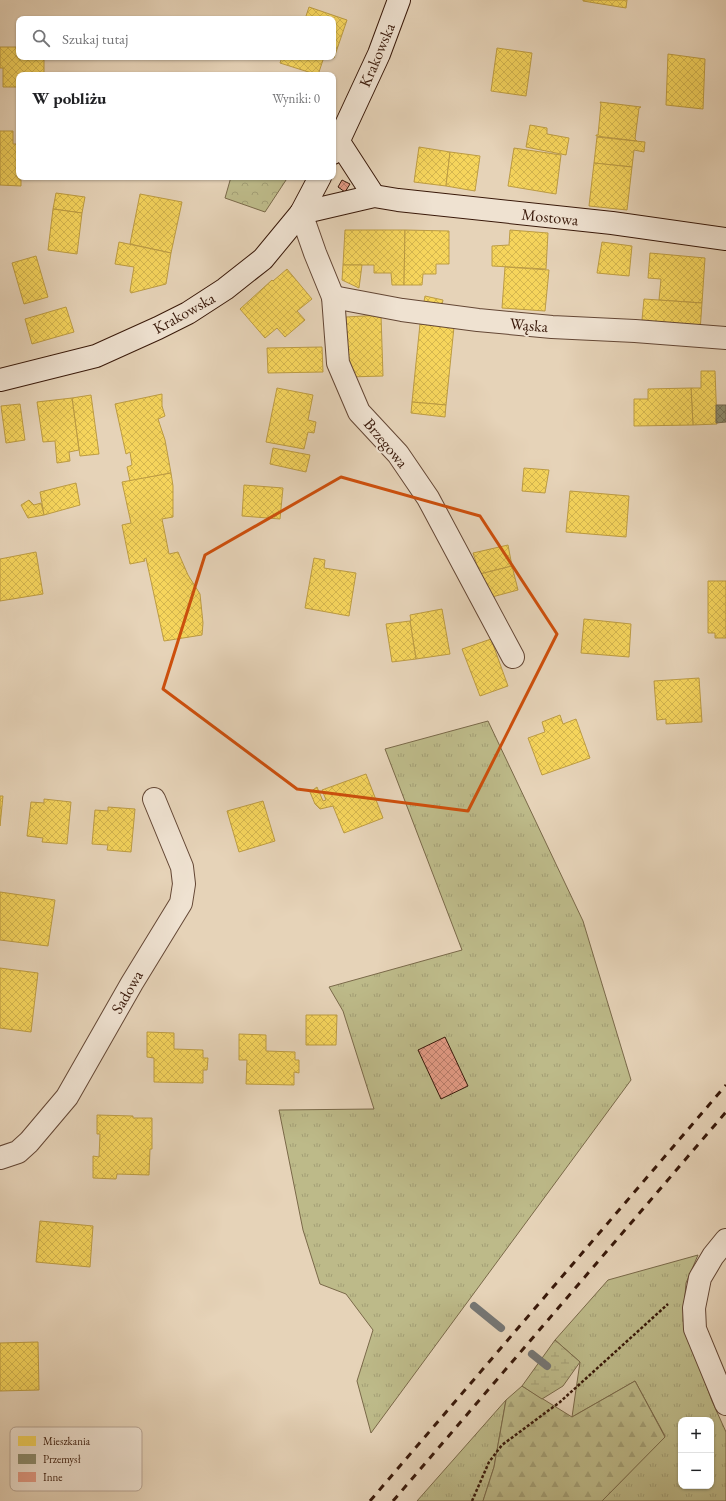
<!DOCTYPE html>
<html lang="pl">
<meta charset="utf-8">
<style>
body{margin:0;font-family:"EB Garamond",serif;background:#f2f2f2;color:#202124}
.controls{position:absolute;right:12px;bottom:12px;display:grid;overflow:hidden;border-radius:8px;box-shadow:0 1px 3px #0004}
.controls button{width:36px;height:36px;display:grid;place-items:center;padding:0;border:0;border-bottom:1px solid #e0e0e0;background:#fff;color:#202124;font:20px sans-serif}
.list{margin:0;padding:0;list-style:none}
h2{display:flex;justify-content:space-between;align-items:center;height:52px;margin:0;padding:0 16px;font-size:17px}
h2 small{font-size:13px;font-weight:400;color:#757577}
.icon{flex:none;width:22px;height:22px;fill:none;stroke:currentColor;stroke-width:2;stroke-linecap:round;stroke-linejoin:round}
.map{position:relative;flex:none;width:726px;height:1501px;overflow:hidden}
.search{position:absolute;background:#fff;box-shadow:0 1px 3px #0004;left:16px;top:16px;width:320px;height:44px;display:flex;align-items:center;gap:10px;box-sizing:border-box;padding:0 14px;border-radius:8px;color:#757577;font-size:15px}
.panel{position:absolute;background:#fff;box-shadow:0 1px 3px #0004;left:16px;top:72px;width:320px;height:108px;border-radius:8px}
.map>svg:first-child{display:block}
.grass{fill:url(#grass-tufts);stroke:#7a6949;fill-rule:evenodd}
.forest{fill:url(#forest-firs);stroke:#7a6949}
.wetland{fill:url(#wetland-marsh);stroke:#7a6949}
.park{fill:url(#park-crowns);stroke:#7a6949}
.homes{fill:url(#homes-cross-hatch);stroke:#bd9c43}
.industry{fill:url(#industry-cross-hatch);stroke:#736950}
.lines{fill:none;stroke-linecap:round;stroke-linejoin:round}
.stream{stroke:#757674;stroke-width:8}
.building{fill:url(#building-cross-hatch);stroke:#381809}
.street-casing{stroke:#644735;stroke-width:24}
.secondary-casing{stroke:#381809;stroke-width:24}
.path{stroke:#381809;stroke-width:2.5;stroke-dasharray:3 2;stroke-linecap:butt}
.street{stroke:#efe2d1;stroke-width:22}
.secondary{stroke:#efe2d1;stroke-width:22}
.rail{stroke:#381809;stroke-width:3;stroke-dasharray:7 7;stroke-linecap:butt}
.marked{fill:none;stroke:#ce4f0c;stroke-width:3;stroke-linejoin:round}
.labels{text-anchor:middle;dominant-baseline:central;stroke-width:4;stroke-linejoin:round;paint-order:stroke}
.street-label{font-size:16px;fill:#381809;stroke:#efe2d1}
.key{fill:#efe2d1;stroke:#b8a595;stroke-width:1}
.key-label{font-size:11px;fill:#381809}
</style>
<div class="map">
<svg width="726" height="1501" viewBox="0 0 726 1501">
<defs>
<pattern id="grass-tufts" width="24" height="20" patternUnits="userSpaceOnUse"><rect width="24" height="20" fill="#bdba89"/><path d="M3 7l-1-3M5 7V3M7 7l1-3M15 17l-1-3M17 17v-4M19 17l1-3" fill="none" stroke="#a39f75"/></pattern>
<pattern id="forest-firs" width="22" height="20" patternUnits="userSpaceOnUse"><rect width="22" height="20" fill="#bdba89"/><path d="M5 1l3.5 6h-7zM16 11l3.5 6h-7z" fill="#a39f75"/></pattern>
<pattern id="wetland-marsh" width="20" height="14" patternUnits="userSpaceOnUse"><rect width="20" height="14" fill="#bdba89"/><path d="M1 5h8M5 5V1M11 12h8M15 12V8" fill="none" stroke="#a39f75"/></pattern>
<pattern id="park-crowns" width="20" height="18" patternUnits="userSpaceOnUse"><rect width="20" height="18" fill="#bdba89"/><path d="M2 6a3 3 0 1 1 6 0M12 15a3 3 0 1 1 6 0" fill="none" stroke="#a39f75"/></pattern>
<pattern id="homes-cross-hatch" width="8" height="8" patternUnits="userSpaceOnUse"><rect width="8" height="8" fill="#f6d55c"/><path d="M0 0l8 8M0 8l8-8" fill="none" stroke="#d4b64f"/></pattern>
<pattern id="industry-cross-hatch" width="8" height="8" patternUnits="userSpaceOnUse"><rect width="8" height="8" fill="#8c8c6e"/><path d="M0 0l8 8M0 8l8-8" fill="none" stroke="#737159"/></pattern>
<pattern id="building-cross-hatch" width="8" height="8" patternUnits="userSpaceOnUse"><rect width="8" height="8" fill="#e39b85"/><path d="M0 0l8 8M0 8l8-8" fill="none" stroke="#b97d6b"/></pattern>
</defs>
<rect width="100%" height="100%" fill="#e6d3b8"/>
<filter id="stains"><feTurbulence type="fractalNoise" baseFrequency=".005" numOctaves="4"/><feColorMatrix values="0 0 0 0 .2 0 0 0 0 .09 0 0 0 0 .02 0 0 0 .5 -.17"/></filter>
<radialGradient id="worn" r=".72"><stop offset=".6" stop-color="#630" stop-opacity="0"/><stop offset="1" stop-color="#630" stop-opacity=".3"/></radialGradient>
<g class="grass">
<polygon points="488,721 583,921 631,1080 371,1433 357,1381 373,1330 346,1294 320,1284 303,1230 279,1110 374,1109 343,1011 329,987 462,950 385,749"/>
<path d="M698,1255L686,1283L683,1321L712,1401L726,1432V1501H602L665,1436L635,1381L572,1417L580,1362L555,1340L608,1280ZM681,1420H711V1486H681Z"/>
<polygon points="506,1400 494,1467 483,1501 417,1501"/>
</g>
<polygon class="forest" points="635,1381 665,1437 602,1501 483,1501 494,1467 506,1400 522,1386 572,1417"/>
<polygon class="wetland" points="555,1340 580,1362 563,1386 542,1399 522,1386"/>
<polygon class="park" points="231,177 288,177 265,212 225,198"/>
<g class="homes">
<polygon points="583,0 627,0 626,8 583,1"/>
<polygon points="309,7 347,20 334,58 331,57 333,57 333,19 305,19"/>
<polygon points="0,47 19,47 19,57 44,57 44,75 19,75 19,87 3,87 3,68 0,68"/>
<polygon points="497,48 532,53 526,96 491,91"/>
<polygon points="668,54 705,59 703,109 666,105"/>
<polygon points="282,57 324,57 318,75 280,63"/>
<polygon points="600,102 641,107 639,108 635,139 637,141 596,136 596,135 598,135 601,104"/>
<polygon points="530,125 547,128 547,134 569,138 566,155 526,147"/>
<polygon points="0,131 13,131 13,144 19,144 19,177 21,177 21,186 0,185"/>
<polygon points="597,137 645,142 644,152 634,150 632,167 594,163"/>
<polygon points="419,147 450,152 446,186 414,182"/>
<polygon points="514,148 561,155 556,194 508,186"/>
<polygon points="450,152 480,156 475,191 446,186"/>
<polygon points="594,163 632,167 627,210 589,206"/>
<polygon points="56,193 85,197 82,213 53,209"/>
<polygon points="140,194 182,202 171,253 130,244"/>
<polygon points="53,209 82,213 77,254 48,250"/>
<polygon points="345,230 405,230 404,285 392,285 391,273 374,273 374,265 343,265"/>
<polygon points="405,230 449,231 449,264 436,264 436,274 423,274 422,285 404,285"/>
<polygon points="510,230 548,233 546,269 492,266 492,246 509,245"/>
<polygon points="119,242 171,253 166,284 131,293 130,291 134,267 115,264"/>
<polygon points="602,242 632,246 629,276 597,273"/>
<polygon points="650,253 705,258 702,303 659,300 661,279 648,278"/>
<polygon points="36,256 48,297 24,304 12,263"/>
<polygon points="343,265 362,265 359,288 342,280"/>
<polygon points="505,267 549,270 545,311 502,308"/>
<polygon points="287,269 312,299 297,311 305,320 285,337 277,328 265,338 240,309 272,280 273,281"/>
<polygon points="425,296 443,300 441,310 423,307"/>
<polygon points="644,299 702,303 700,331 652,327 652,321 642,320"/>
<polygon points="66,307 74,332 32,344 25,319"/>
<polygon points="381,315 383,376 348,377 346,317"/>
<polygon points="420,324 454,327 446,405 412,402"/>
<polygon points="322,347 323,372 268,373 267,348"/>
<polygon points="701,371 715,371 717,424 693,425 691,388 701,388"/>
<polygon points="277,388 313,395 308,420 316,422 314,433 308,432 304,449 266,442"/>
<polygon points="691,388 693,425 634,426 634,399 648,399 648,389"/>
<polygon points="162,394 162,406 165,416 158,419 165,440 171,473 130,481 127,467 132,465 130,452 126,454 115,404"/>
<polygon points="91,395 99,454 80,456 72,398"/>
<polygon points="72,398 79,450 69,452 70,461 57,463 55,441 43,442 37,402"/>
<polygon points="412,402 446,405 445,417 411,413"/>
<polygon points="20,404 25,440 6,443 1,406"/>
<polygon points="273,448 310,455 306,472 270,464"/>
<polygon points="524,468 549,470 545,493 522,491"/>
<polygon points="171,473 173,486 173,517 162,519 169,554 178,552 188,575 200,594 203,623 202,635 164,641 146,558 144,559 145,561 130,564 122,525 131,523 122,482"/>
<polygon points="76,483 80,505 44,515 40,492"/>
<polygon points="244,485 283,488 280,519 242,516"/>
<polygon points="570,491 629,496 626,537 566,532"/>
<polygon points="29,500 34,505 41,503 44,515 28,518 21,505"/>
<polygon points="508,545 512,566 480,574 473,553"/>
<polygon points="36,552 43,594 0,601 0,559"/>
<polygon points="314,558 325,560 324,568 356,573 349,616 305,608"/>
<polygon points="512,566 518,590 492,597 480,574"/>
<polygon points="708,581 726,581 726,638 715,638 715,633 708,633"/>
<polygon points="442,609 450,654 416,659 410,621 411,621 410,615"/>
<polygon points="584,619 631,624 629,657 581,653"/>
<polygon points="410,621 416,659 392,662 386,624"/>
<polygon points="491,639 508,686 480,696 462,649"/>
<polygon points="699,678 702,722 666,724 666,719 657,720 654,681"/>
<polygon points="560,715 563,724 576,719 590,758 542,775 528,738 545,732 542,722"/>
<polygon points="366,774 383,818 344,833 333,806 320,809 315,804 310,792 317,787 323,801 326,800 322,790"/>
<polygon points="0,796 3,796 0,826"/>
<polygon points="44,799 71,802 67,844 42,842 43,838 27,836 31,802 44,803"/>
<polygon points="263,801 275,841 239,852 227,811"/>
<polygon points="108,807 135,809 131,852 107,850 108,845 92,844 95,810 108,811"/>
<polygon points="0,892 55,900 48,946 0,940"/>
<polygon points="0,968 38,973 31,1032 0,1028"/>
<polygon points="306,1015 337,1015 336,1045 306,1045"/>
<polygon points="147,1032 174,1033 174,1049 203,1050 203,1058 208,1058 207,1070 203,1070 203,1083 154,1082 154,1058 147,1057"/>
<polygon points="239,1034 266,1035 266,1051 295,1052 295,1060 299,1060 299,1073 294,1072 294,1085 246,1084 247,1060 239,1060"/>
<polygon points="97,1115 133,1116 133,1118 152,1118 152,1149 150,1149 149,1175 117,1174 116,1179 93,1178 93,1156 99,1157 100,1134 97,1134"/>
<polygon points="40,1221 93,1226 90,1267 36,1262"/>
<polygon points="38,1342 39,1390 0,1391 0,1343"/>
</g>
<polygon class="industry" points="716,405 726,405 726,422 716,423"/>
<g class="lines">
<g class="stream">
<polyline points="474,1306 501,1328"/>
<polyline points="532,1354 547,1366"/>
</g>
</g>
<g class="building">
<polygon points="342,180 350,184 345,192 338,187"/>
<polygon points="445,1037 468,1086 441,1099 418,1050"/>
</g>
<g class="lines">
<g class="street-casing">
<g id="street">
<polyline points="301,213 315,253 333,297 338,363 359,412 398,454 428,498 513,657"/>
<polyline points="333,297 402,310 478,320 552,327 635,331 726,338"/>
<polyline points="0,1158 18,1152 29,1142 67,1097 132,983 181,903 184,884 182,867 154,799"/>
<polyline points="726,1240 713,1256 700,1278 694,1308 695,1329 726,1404"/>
</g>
</g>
<g class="secondary-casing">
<g id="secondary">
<polyline points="339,142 374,196"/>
<polyline points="333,153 379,54 399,0"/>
<polyline points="301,213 374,196 398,200 612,223 726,239"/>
<polyline points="0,380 96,356 158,328 188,313 225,289 263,259 301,213 320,177"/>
</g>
</g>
<polyline class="path" points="472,1501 489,1462 502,1445 560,1402 668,1304"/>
<use href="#street" class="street"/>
<use href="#secondary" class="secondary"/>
<g class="rail">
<polyline points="370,1501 726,1085"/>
<polyline points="393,1501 726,1112"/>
</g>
</g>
<path class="marked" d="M341,477L480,516L557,634L468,811L297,789L163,689L205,555Z"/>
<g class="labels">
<g class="street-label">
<text transform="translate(377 55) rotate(-67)">Krakowska</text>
<text transform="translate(550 217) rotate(6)">Mostowa</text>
<text transform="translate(184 313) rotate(-29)">Krakowska</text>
<text transform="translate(529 325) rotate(5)">Wąska</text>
<text transform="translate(386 443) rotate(50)">Brzegowa</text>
<text transform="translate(127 992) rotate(-60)">Sadowa</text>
</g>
</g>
<rect x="10" y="1427" width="132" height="64" rx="6" class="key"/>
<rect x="18" y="1436" width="18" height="10" fill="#f6d55c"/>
<rect x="18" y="1454" width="18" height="10" fill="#8c8c6e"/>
<rect x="18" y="1472" width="18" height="10" fill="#e39b85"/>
<g class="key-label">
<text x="43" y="1445">Mieszkania</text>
<text x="43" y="1463">Przemysł</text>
<text x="43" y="1481">Inne</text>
</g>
<rect width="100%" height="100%" filter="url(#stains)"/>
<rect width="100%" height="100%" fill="url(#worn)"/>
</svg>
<div class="controls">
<button>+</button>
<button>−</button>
</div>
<div class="search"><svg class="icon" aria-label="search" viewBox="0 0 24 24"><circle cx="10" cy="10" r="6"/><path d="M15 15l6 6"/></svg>Szukaj tutaj</div>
<section class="panel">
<h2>W pobliżu<small>Wyniki: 0</small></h2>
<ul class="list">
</ul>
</section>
</div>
